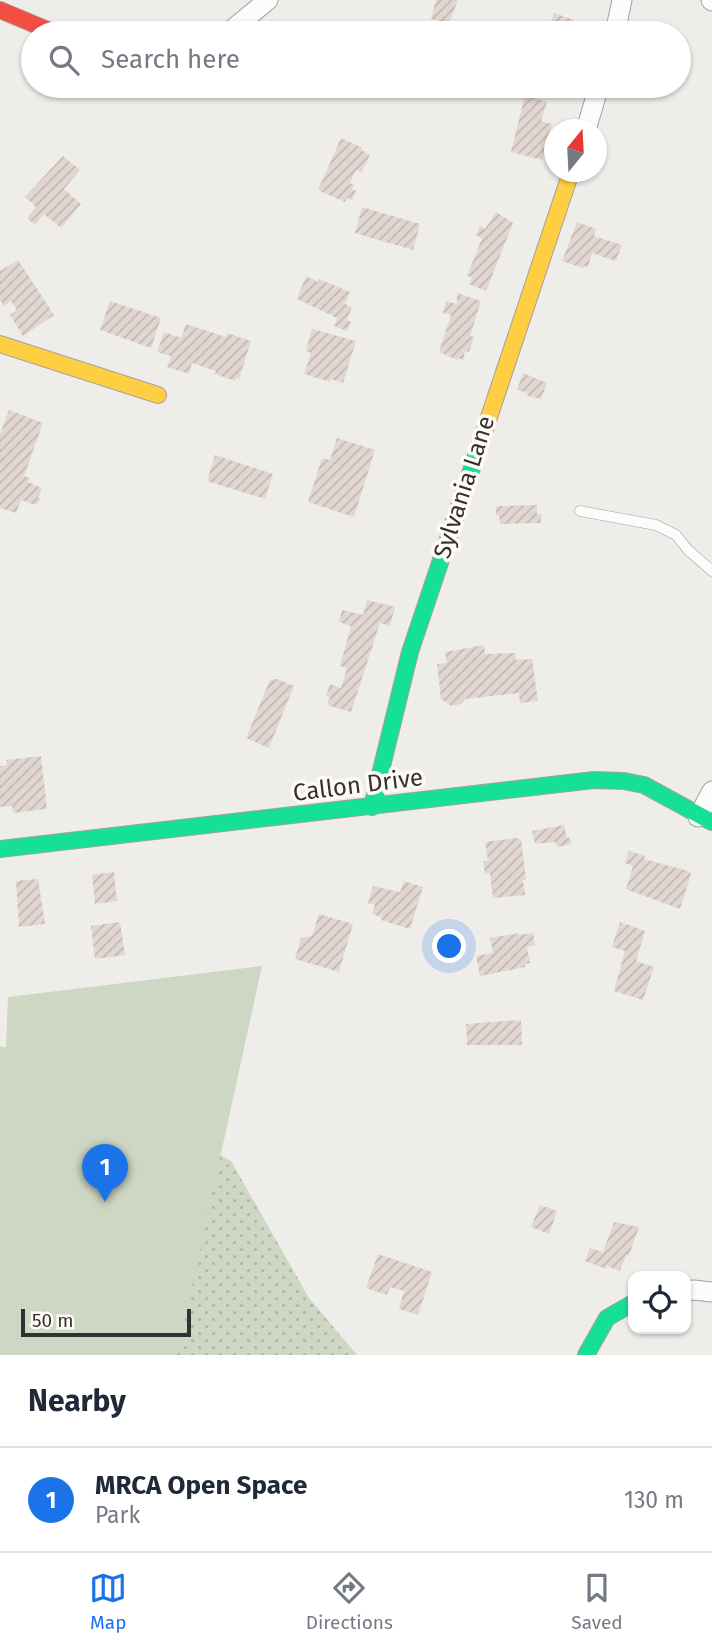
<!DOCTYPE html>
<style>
body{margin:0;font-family:"Fira Sans",sans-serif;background:#f6f6f7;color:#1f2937}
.controls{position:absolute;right:21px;bottom:21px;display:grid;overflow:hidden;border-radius:14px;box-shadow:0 2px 5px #0004}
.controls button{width:63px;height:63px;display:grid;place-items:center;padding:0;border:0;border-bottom:2px solid #e0e1e3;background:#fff;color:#1f2937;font:35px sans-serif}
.compass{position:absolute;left:544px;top:119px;width:63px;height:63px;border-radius:50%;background:#fff;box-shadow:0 2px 5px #0004;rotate:18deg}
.scale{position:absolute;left:21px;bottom:18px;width:170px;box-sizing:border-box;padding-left:7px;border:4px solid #32312f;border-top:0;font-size:19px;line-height:24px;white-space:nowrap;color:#32312f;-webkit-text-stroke:5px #fefaf6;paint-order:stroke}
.you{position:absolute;left:450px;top:947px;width:24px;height:24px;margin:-18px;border:5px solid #fff;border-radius:50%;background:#1a73e8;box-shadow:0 0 0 10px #1a73e833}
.badge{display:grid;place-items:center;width:46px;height:46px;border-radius:50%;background:#1a73e8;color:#fff;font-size:23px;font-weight:700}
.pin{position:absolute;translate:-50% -58px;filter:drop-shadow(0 2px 4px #0008)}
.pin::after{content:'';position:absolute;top:37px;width:24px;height:21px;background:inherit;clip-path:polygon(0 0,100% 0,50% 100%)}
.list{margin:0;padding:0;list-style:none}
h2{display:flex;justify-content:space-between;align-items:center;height:91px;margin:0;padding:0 28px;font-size:30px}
h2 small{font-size:23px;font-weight:400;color:#747a83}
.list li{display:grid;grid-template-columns:46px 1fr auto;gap:21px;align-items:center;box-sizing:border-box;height:105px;padding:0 28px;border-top:2px solid #e0e1e3}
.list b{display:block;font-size:26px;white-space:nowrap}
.list p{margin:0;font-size:23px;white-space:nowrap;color:#747a83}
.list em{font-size:23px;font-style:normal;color:#747a83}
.icon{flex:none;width:38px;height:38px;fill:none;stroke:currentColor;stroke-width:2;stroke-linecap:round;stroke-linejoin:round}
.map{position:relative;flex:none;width:712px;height:1355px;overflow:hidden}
.search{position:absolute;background:#fff;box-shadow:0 2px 5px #0004;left:21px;right:21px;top:21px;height:77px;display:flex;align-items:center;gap:18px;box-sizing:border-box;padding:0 24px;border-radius:38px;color:#747a83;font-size:26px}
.sheet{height:196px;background:#fff}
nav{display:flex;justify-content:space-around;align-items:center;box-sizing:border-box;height:98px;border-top:2px solid #e0e1e3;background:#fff;font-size:19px;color:#747a83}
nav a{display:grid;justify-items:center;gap:4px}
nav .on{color:#1a73e8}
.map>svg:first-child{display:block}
.grass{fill:url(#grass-dots)}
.green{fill:#cdd7c3}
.building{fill:url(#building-hatch)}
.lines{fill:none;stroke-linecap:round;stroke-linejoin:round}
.lane-casing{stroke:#a3a19f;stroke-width:11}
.street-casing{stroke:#a3a19f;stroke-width:21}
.fast-casing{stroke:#a3a19f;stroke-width:18}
.slow-casing{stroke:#a3a19f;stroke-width:18}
.jam-casing{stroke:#a3a19f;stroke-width:18}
.lane{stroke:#fdfcfc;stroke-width:10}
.street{stroke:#fdfcfc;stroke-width:19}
.fast{stroke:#16e098;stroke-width:16}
.slow{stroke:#ffcf43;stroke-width:16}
.jam{stroke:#f24e42;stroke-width:16}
.labels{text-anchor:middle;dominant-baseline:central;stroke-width:7;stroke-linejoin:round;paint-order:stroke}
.street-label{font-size:24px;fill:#32312f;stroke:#fefaf6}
</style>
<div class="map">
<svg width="712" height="1355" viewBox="0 0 712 1355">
<defs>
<pattern id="grass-dots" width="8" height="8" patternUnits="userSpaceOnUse" patternTransform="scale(1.75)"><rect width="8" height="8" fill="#cdd7c3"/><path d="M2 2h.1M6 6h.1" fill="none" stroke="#b0b9a8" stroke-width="1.8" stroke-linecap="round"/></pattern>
<pattern id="building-hatch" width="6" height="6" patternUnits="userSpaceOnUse" patternTransform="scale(1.75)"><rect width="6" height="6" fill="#e1d6d0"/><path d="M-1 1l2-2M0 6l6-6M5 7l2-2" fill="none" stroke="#c2b8b3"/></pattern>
</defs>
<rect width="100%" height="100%" fill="#efedea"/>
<polygon class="grass" points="0,1046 24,1053 231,1161 309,1298 357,1355 0,1355"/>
<polygon class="green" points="262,966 177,1355 0,1355 0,1050 6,1049 8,997"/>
<g class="building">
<polygon points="436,0 458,0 449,23 431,19"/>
<polygon points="554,13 574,20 570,33 547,33"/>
<polygon points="337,86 375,86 369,98"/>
<polygon points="525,95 547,102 541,121 552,124 542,160 511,152"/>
<polygon points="341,138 362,148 361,150 370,155 361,173 356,170 350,183 354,185 352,189 356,191 352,200 347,198 345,202 318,190"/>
<polygon points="63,156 80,170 64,189 81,204 61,228 44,214 35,225 27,218 36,207 25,197"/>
<polygon points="362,207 420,224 413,250 355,233"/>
<polygon points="496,212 513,223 486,291 469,284 472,277 467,276 482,238 476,235 480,226 485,229"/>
<polygon points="577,222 596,229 594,236 622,245 616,261 592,253 588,267 583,266 583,268 562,261"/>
<polygon points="18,260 54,315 23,336 10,315 17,310 11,301 4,306 0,300 0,271"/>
<polygon points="306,276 318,282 319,279 350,292 345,304 352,307 347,320 351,322 347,331 334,326 337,318 297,299"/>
<polygon points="457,293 481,301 470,336 474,337 469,352 465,351 463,360 458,358 457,360 439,352 451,315 443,313 446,301 457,304"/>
<polygon points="110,301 161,318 151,348 100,330"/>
<polygon points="186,324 226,337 227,333 251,341 239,379 236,378 235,381 215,374 216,371 192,363 189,374 167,367 171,356 157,352 164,332 181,338"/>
<polygon points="312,329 356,341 343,383 331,379 330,382 304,374 311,353 306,351"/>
<polygon points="523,373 547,383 541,399 527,396 528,393 517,390"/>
<polygon points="9,410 43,423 24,476 30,478 28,482 42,488 38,498 41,499 35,505 21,500 16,513 0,508 0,434"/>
<polygon points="337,438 375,450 354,517 308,502 322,458 330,460"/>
<polygon points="215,455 273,474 265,499 207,481"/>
<polygon points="537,505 537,514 541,514 541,523 500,524 499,515 496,515 496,506"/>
<polygon points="367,600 395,607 390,626 380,623 351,712 327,705 330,697 326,696 330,684 341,688 347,668 340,666 351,626 339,622 342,610 363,615"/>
<polygon points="484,645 485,654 515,653 516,660 532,659 538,701 520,703 519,693 465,699 461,704 451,706 441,699 437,664 447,663 445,652"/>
<polygon points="277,679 294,686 269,748 246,738 270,680"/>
<polygon points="41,756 47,809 13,813 12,806 0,807 0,766 7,765 6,760"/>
<polygon points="564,825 567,838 570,838 571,844 557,847 556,842 535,844 532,831"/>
<polygon points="516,838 521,839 526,880 523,880 525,895 493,898 490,873 485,874 483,861 488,861 485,842"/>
<polygon points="629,851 645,856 644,859 689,871 691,874 680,909 626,889 633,866 625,863"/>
<polygon points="114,872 117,901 95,904 92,875"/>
<polygon points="38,879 45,924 19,927 16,881"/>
<polygon points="404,881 423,887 410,929 381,920 381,917 372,914 375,905 368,903 373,886 400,892"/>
<polygon points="319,914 353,924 339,972 295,959 301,938 312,936"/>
<polygon points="120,922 125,955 95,959 91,926"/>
<polygon points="620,922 645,931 636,961 654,967 643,1000 614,991 625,951 612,947"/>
<polygon points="519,933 519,935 533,933 535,945 527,947 530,963 525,964 525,967 480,976 476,956 493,953 490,938"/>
<polygon points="521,1020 522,1045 467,1045 466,1024"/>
<polygon points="540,1205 557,1211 549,1234 531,1227"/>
<polygon points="614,1222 639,1227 629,1256 626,1255 620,1271 607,1266 606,1269 585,1261 590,1248 603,1252"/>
<polygon points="378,1254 432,1272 418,1315 399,1309 404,1291 390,1287 387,1295 366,1288"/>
</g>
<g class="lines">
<g class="lane-casing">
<polyline id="lane" points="580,511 656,525 676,535 688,550 712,571"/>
</g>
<g class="street-casing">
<g id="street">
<polyline points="711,0 712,1"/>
<polyline points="228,33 268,0"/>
<polyline points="615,33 622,0"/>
<polyline points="586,130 599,86"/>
<polyline points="698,817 712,791"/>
<polyline points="686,1291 694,1290 712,1292"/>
</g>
</g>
<g class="fast-casing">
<g id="fast">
<polyline points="372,807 410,652 478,450"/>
<polyline points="0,849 594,780 624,781 644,785 712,822"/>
<polyline points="586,1355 607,1318 633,1303"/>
</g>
</g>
<g class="slow-casing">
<g id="slow">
<polyline points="0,344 158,395"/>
<polyline points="478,450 571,172"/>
</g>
</g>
<g class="jam-casing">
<polyline id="jam" points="0,10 55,33"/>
</g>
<use href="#lane" class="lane"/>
<use href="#street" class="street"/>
<use href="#fast" class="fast"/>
<use href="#slow" class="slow"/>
<use href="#jam" class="jam"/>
</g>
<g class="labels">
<g class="street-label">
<text transform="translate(464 487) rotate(-72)">Sylvania Lane</text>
<text transform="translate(358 785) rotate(-7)">Callon Drive</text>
</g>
</g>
</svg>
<div class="controls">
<button><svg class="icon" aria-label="locate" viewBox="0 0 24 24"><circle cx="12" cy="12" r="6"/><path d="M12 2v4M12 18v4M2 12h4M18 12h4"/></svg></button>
</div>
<svg class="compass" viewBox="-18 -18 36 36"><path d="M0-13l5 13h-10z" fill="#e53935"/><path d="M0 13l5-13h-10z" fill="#747a83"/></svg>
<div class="scale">50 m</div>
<div class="you"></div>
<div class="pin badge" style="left:105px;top:1202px">1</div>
<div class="search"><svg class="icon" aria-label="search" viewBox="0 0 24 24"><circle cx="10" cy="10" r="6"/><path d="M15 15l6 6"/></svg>Search here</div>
</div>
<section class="sheet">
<h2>Nearby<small></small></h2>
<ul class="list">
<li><span class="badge">1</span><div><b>MRCA Open Space</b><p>Park</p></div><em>130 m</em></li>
</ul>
</section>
<nav>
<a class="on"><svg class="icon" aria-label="map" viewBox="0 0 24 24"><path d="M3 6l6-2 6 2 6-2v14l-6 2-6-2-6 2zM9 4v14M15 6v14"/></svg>Map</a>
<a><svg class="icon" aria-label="directions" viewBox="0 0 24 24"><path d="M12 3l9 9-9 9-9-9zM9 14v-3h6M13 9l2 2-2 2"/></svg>Directions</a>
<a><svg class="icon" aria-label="saved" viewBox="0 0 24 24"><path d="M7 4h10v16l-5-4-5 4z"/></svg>Saved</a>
</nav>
